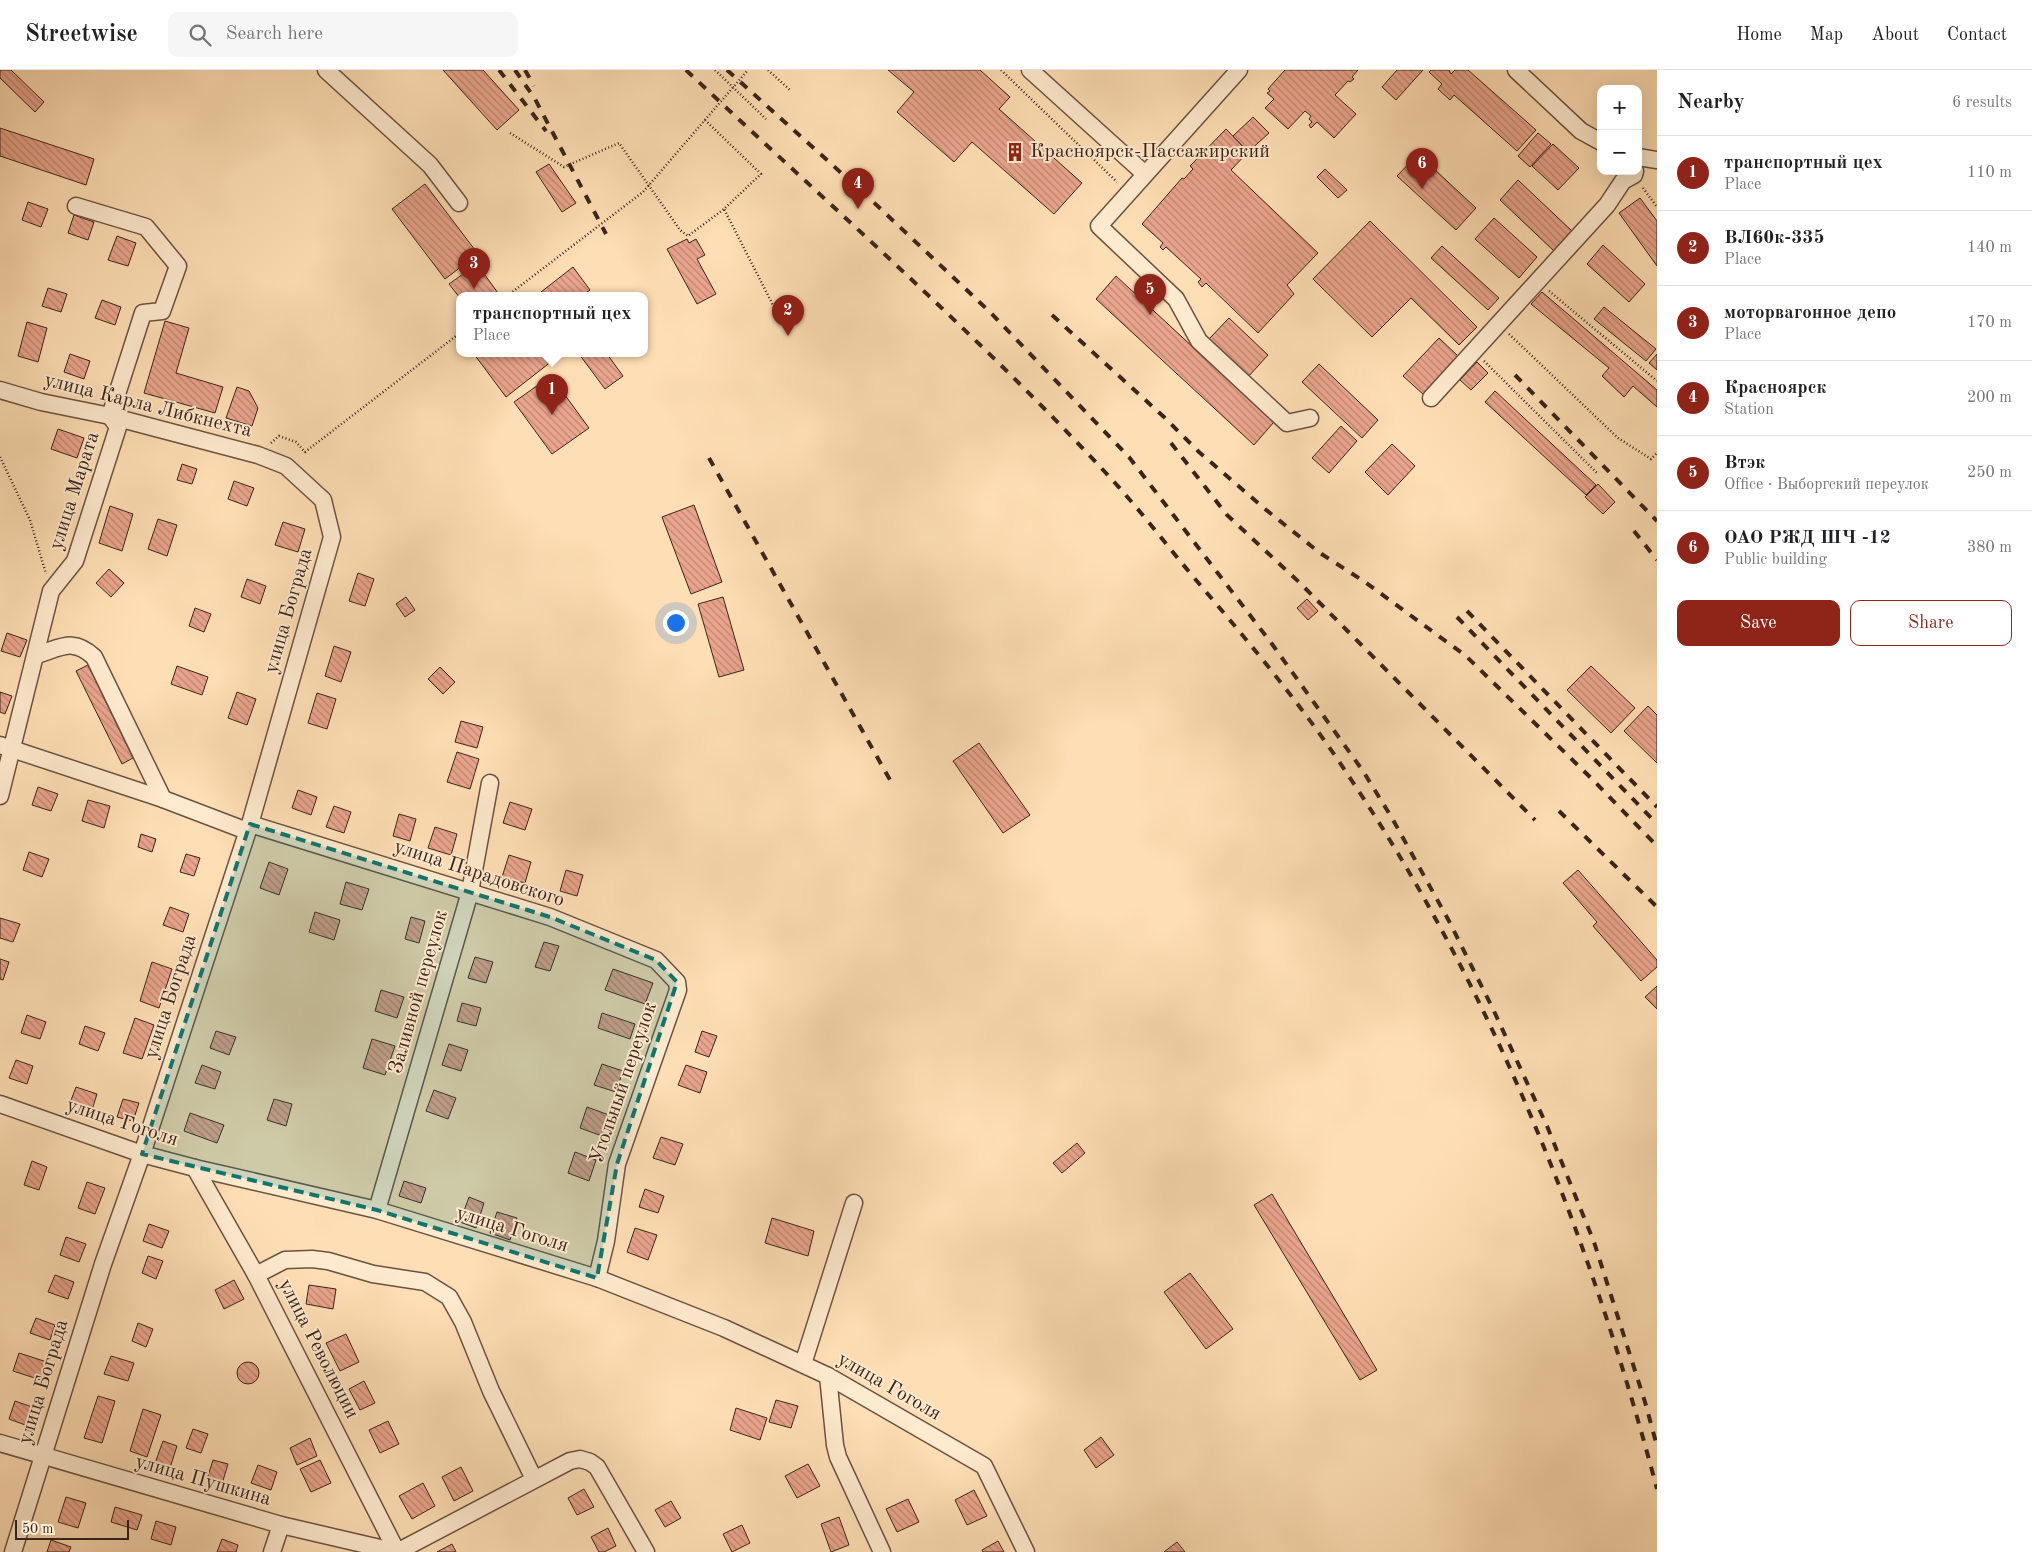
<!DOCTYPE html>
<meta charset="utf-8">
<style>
body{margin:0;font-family:"Old Standard TT",serif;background:#f6f6f6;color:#202124}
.controls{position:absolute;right:15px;top:15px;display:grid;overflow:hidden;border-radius:10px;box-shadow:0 5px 20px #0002}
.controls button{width:45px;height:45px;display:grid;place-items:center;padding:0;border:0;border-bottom:1px solid #e0e0e0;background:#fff;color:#202124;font:25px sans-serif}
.scale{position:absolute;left:15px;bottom:12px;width:114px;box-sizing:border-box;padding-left:5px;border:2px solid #3a241b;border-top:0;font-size:14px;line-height:18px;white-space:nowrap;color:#3a241b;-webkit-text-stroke:4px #feeace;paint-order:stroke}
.you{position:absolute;left:675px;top:552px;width:18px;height:18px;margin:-12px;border:4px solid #fff;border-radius:50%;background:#1a73e8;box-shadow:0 0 0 8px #1a73e833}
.badge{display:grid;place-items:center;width:32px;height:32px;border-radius:50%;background:#8f2418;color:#fff;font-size:16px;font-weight:700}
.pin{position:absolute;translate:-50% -41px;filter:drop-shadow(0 1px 2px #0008)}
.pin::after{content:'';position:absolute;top:26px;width:18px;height:15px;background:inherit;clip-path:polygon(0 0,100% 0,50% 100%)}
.popup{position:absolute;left:456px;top:222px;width:192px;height:65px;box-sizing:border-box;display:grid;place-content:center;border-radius:10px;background:#fff;filter:drop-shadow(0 1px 4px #0005);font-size:16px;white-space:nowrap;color:#757577}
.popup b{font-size:19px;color:#202124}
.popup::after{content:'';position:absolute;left:50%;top:100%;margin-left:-10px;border:10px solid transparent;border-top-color:#fff}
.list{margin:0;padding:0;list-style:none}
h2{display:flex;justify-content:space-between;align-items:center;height:65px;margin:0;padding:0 20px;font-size:21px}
h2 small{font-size:16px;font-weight:400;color:#757577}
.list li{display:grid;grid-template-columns:32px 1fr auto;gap:15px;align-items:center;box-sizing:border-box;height:75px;padding:0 20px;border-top:1px solid #e0e0e0}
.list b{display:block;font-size:19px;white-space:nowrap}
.list p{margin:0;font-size:16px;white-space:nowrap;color:#757577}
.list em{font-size:16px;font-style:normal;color:#757577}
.actions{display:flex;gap:10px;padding:15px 20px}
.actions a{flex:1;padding:11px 0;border:1px solid #8f2418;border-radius:10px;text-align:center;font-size:18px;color:#8f2418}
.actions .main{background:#8f2418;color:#fff}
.icon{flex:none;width:28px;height:28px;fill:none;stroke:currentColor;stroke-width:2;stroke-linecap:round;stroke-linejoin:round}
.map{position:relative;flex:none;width:1657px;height:1482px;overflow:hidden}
header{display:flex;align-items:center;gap:30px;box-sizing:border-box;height:70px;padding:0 25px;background:#fff;border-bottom:1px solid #e0e0e0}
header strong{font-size:24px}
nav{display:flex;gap:28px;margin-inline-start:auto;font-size:18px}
.search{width:350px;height:45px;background:#f6f6f6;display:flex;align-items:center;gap:12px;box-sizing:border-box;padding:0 18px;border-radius:10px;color:#757577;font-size:19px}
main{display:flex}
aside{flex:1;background:#fff}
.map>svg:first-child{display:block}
.building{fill:url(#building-back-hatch);stroke:#3a241b}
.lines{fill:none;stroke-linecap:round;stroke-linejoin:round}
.minor-casing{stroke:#6b5241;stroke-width:19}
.path{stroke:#3a241b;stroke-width:2.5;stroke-dasharray:1 2.5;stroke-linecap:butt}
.minor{stroke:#feeace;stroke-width:16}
.rail{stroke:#3a241b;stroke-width:4;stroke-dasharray:9 9;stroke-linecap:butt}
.path-bridge{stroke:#3a241b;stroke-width:2.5;stroke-dasharray:1 2.5;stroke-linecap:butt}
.marked{fill:#0f766e;fill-opacity:0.2;stroke:#0f766e;stroke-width:4;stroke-dasharray:10 6;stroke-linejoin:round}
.labels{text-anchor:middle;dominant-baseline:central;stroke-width:4;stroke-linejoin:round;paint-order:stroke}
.poi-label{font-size:20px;fill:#3a241b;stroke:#feeace;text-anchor:start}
.street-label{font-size:20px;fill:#3a241b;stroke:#feeace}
</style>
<header>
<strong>Streetwise</strong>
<div class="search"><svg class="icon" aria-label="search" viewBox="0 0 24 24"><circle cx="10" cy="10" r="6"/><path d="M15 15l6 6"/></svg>Search here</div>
<nav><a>Home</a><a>Map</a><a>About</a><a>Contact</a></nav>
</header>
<main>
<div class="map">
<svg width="1657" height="1482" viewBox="0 0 1657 1482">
<defs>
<pattern id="building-back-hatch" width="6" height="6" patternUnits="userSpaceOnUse" patternTransform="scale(1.25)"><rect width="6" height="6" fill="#eaa58c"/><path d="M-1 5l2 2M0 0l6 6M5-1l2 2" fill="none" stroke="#bf8672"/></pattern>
</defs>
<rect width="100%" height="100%" fill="#fedeb4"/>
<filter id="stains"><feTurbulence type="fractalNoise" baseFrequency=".004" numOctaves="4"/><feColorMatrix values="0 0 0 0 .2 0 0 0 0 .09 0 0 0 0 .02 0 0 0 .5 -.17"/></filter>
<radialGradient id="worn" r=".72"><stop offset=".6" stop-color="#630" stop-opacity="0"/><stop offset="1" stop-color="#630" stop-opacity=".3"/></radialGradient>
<g class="building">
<polygon points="0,0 11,0 44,32 35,42 0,8"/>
<polygon points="443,0 483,0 519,40 497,60"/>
<polygon points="888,0 980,0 1010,27 999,39 1082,113 1054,144 972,72 954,92 897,42 914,22"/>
<polygon points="1285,0 1358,0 1352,7 1354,9 1350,12 1348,11 1335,25 1356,44 1334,68 1317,52 1311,58 1309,55 1312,52 1309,49 1311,46 1305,41 1288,59 1265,38 1274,29 1267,23 1270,21 1268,19"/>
<polygon points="1397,0 1423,0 1396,30 1382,17"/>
<polygon points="1431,0 1449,0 1451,4 1455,0 1468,0 1536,60 1517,81 1454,25 1450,30 1438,19 1442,14 1429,2"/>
<polygon points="1253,47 1269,63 1248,82 1233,66"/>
<polygon points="0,58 94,89 86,115 0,86"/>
<polygon points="1226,59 1248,82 1231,100 1318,183 1287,215 1294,224 1258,263 1206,213 1202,217 1198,212 1201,209 1166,177 1163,180 1160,177 1163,173 1142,154 1182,108 1184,109 1193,99 1190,96"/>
<polygon points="1538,63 1551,74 1530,97 1518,86"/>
<polygon points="1553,74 1579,98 1558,120 1532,96"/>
<polygon points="1418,84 1476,138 1456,160 1397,106"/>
<polygon points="549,94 576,133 562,142 536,102"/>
<polygon points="1325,99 1347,120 1338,128 1317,107"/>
<polygon points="1518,110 1573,162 1555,182 1500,130"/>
<polygon points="425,114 478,184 445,209 392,139"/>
<polygon points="1640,128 1657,151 1657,196 1619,143"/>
<polygon points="28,132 48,139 41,157 22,150"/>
<polygon points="74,145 94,152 88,170 68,163"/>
<polygon points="1494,148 1537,187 1519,208 1475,169"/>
<polygon points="1370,151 1477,257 1459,275 1411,228 1372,267 1313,209"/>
<polygon points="117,166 136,173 128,196 108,190"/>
<polygon points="687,169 689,173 696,169 705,185 697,189 716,224 697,234 667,179"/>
<polygon points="1603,175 1645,214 1629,232 1587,194"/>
<polygon points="1442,176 1499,228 1488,240 1431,188"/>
<polygon points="477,194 498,223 494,226 460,228 449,214"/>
<polygon points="573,197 590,220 582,226 544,226 541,222"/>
<polygon points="1116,206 1274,352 1254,375 1096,229"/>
<polygon points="48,218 67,224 61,242 42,236"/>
<polygon points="1542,222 1657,320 1657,337 1633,316 1624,327 1602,306 1609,298 1531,234"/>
<polygon points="102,230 121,237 115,255 95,248"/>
<polygon points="1604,237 1656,279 1646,291 1594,249"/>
<polygon points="1229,248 1268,285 1248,307 1208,270"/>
<polygon points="165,251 189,258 176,303 223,317 215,343 144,323"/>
<polygon points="27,252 47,258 38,292 18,286"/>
<polygon points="1439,268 1459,287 1424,325 1403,306"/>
<polygon points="70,284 90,291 84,309 64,302"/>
<polygon points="474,284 546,284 552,291 506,327"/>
<polygon points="579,284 607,284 623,306 605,319"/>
<polygon points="1657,284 1657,300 1649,293"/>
<polygon points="1477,292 1488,303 1471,320 1460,310"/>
<polygon points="1319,294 1378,350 1362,368 1302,312"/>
<polygon points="551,306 589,358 552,384 514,332"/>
<polygon points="237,317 249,321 258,338 252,356 226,348"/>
<polygon points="1495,321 1596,415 1586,425 1485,332"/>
<polygon points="1341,356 1357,371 1329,403 1312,388"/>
<polygon points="58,359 84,368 77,388 51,379"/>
<polygon points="1392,374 1415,396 1388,425 1365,402"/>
<polygon points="182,394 197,399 192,414 177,410"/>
<polygon points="234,411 254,418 247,436 228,429"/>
<polygon points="1598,414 1615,432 1603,444 1585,427"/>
<polygon points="694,435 722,512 691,524 662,447"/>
<polygon points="110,436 133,444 122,481 99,473"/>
<polygon points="158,449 177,455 167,486 148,479"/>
<polygon points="283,452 305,459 298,482 275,475"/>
<polygon points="109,499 124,513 111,527 96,513"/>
<polygon points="358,503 374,509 365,536 349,531"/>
<polygon points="247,509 266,516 260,534 241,527"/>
<polygon points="406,527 415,540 405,547 396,534"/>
<polygon points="723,527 744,600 719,607 698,534"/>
<polygon points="1307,529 1318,541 1308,550 1297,538"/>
<polygon points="195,538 211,544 204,562 189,556"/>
<polygon points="7,563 27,570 20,587 1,581"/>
<polygon points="334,576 351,582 341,612 325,606"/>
<polygon points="88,595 133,688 122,694 76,601"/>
<polygon points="177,596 208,607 202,625 171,614"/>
<polygon points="1591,596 1635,638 1611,663 1567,620"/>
<polygon points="440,597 455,612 443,624 428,609"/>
<polygon points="0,622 12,626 5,644 0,642"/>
<polygon points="237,622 256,629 247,655 228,648"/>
<polygon points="317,623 336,629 327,659 308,653"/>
<polygon points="1648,636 1657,645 1657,693 1624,661"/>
<polygon points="461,651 483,657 477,678 455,672"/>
<polygon points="979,673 1030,745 1003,763 953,691"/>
<polygon points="457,682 479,689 470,719 447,712"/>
<polygon points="38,717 58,724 51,741 32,735"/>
<polygon points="298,720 317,727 311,745 292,738"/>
<polygon points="88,730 110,736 104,758 82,751"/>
<polygon points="510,732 532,739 525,760 503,753"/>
<polygon points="334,736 351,742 344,763 326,757"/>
<polygon points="399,744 416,749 410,771 393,766"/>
<polygon points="435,757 457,764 451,785 428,778"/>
<polygon points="141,764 156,769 152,782 138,777"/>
<polygon points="29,782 49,789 42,807 23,800"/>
<polygon points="186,784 200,788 194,806 180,802"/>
<polygon points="509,785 531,792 525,813 502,807"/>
<polygon points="269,792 288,799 279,825 260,818"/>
<polygon points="566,800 583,805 577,826 560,821"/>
<polygon points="1578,800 1657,890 1657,897 1641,911 1593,856 1597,852 1563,813"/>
<polygon points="346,812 369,819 362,840 340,834"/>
<polygon points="170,837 189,844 183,862 163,855"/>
<polygon points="315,842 340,850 334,870 309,862"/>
<polygon points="411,847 425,851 419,873 405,869"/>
<polygon points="0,848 20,854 13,872 0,868"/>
<polygon points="544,872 559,876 550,901 535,897"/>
<polygon points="475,887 493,892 486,913 468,908"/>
<polygon points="0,889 9,892 3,910 0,909"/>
<polygon points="152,892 172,899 159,938 140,931"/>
<polygon points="613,899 653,913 645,934 605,920"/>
<polygon points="1657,916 1657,939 1645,927"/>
<polygon points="381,920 404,927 397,948 375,941"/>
<polygon points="462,933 481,938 476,956 457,951"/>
<polygon points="602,943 635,954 630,969 598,958"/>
<polygon points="27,945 46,952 40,969 21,963"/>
<polygon points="135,948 154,955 142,989 123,983"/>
<polygon points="85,956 105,963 98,981 79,974"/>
<polygon points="216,961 236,967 229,985 210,978"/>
<polygon points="702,961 717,966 709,987 695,982"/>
<polygon points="372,969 395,976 385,1005 363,998"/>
<polygon points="449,974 468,980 461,1001 442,995"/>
<polygon points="16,990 33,996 27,1014 9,1008"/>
<polygon points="602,994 623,1001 616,1022 594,1015"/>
<polygon points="202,995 221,1002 215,1019 195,1013"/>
<polygon points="686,995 707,1002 700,1023 678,1015"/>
<polygon points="76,1017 97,1024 92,1040 70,1033"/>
<polygon points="434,1020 456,1028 448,1049 426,1041"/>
<polygon points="123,1029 139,1033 133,1051 117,1047"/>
<polygon points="274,1029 292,1034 286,1056 267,1050"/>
<polygon points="587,1037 609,1045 602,1066 580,1058"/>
<polygon points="190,1043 224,1055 217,1073 184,1061"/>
<polygon points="661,1067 683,1074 675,1095 653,1088"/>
<polygon points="1077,1073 1085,1083 1062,1103 1053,1093"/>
<polygon points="575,1082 596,1090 589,1111 568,1103"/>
<polygon points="32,1091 47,1097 39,1120 24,1115"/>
<polygon points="404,1111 426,1118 421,1133 399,1126"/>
<polygon points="87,1112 105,1118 95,1144 78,1138"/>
<polygon points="645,1119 664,1126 658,1143 639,1137"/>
<polygon points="1272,1124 1377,1300 1360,1310 1254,1135"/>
<polygon points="469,1127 484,1133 476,1158 460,1152"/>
<polygon points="497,1142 517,1148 510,1170 490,1163"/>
<polygon points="772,1148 814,1161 808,1186 765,1173"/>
<polygon points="149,1154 169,1161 162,1178 143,1171"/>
<polygon points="635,1158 657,1165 648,1190 627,1182"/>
<polygon points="66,1167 86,1174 79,1192 60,1185"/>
<polygon points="148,1186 163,1191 156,1209 142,1203"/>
<polygon points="1190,1203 1233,1259 1206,1279 1164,1222"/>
<polygon points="55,1205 74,1212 68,1229 48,1222"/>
<polygon points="234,1210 244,1229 224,1239 215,1220"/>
<polygon points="309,1215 336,1219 333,1239 306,1234"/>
<polygon points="36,1248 55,1255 50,1270 30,1263"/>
<polygon points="138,1253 153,1259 146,1277 132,1271"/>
<polygon points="346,1264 359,1292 340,1301 326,1273"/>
<polygon points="19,1283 47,1292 41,1310 13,1301"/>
<polygon points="111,1286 134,1293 128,1311 104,1304"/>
<circle cx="248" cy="1303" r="11"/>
<polygon points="364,1311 375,1333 360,1340 349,1319"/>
<polygon points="98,1326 115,1331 102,1373 84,1368"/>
<polygon points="776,1330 798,1336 791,1358 769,1352"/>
<polygon points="15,1331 35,1338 28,1356 9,1349"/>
<polygon points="736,1338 767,1348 760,1370 730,1360"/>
<polygon points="143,1339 161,1345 147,1387 130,1381"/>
<polygon points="388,1351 399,1374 380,1383 369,1360"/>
<polygon points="193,1359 208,1364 201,1383 186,1378"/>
<polygon points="1101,1367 1114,1385 1096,1398 1084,1380"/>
<polygon points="310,1368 317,1386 297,1395 290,1378"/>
<polygon points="163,1371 177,1376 169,1401 154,1396"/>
<polygon points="213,1390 228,1394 222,1414 207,1409"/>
<polygon points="320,1390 331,1413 311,1422 300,1399"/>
<polygon points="808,1394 820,1416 797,1428 785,1406"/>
<polygon points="258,1395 277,1402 271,1420 251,1413"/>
<polygon points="461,1397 473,1421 454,1431 442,1407"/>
<polygon points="423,1413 435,1436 412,1449 399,1426"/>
<polygon points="584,1419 594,1437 577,1445 568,1428"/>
<polygon points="974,1420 987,1446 967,1455 955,1430"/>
<polygon points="66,1427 86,1433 78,1458 58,1452"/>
<polygon points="908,1429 919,1452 897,1462 886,1439"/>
<polygon points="671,1431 681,1448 665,1457 655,1440"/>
<polygon points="115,1437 142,1445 137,1460 111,1452"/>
<polygon points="839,1447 849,1475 831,1482 821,1454"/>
<polygon points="156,1451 176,1457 171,1475 151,1469"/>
<polygon points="742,1455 750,1473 732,1482 723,1464"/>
<polygon points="608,1458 616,1476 604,1482 599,1482 591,1467"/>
<polygon points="222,1469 238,1475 236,1482 217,1482"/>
<polygon points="51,1470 71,1477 69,1482 47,1482"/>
<polygon points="998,1471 1004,1482 983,1482 982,1480"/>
<polygon points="1177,1472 1185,1482 1164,1482"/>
<polygon points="452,1474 456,1482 437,1482"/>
</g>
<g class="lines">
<g class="minor-casing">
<g id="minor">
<polyline points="326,0 430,95 459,133"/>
<polyline points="1030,0 1145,104"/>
<polyline points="1239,0 1099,156 1176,229 1199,271 1287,353 1310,348"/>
<polyline points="1516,0 1581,61 1601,72"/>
<polyline points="1638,87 1657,90"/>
<polyline points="0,320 41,332 110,346 258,385 286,396 323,430 332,467 250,754 142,1084 103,1194 13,1482"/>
<polyline points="1431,328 1607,135 1623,111 1634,105 1635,101"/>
<path d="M36,585C61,578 73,567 94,587L163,729"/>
<polyline points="0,675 163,729 247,761"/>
<polyline points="0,726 51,521 75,491 118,357 110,346 143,243 162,241 178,196 146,157 76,136"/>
<polyline points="250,754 550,847 656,890 677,912 678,920 617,1094 606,1171 597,1208"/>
<polyline points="0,1034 142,1084 195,1098 377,1140 597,1208 724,1258 828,1306 984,1396 1026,1482"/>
<polyline points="195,1098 256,1205 397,1482"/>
<polyline points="377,1140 470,822 490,713"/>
<polyline points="256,1205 285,1190 312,1189 328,1191 373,1204 425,1212 449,1227 463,1252 491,1321 534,1409"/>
<polyline points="803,1294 854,1133"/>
<polyline points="828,1306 835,1375 838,1387 882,1482"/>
<polyline points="0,1373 281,1455 397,1482"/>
<polyline points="272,1482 281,1455"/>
<polyline points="397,1482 570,1391 580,1389 590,1392 597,1397 646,1482"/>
</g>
</g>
<g class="path">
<polyline points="715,0 766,49"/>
<polyline points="768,0 790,20"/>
<polyline points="1001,0 1117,112"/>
<polyline points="705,50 761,104 724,139 775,239"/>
<polyline points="510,63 564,97 619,73 680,160 688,166 724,139"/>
<polyline points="1643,118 1657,137"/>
<polyline points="1549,221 1657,311"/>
<polyline points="1509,264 1618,368 1651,389 1657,383"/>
<polyline points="1484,291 1597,403"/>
<polyline points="271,373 279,366 296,372 305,382 460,263"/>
<polyline points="0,387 30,450 46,504"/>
</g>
<use href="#minor" class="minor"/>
<g class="rail">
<polyline points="499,0 546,61"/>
<polyline points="515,0 535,29 606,164"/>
<polyline points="525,0 534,16"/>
<path d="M686,0C827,133 973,260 1105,402C1135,434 1162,469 1190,503C1247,570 1304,637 1352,711C1495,925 1591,1170 1657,1419"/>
<polyline points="727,0 868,127 990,242 1129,387 1272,574 1363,701 1392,748 1449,851 1493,939 1547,1056 1594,1172 1645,1332 1657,1376"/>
<polyline points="1052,245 1164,347 1199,382 1265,439 1320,483 1365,512 1466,586 1592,709 1657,776"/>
<polyline points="1515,305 1657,451"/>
<polyline points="1171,373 1227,445 1300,513 1535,750"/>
<polyline points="709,388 894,717"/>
<polyline points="1634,461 1657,490"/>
<polyline points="1467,541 1657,737"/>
<polyline points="1457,547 1657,754"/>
<polyline points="1559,741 1657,837"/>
</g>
<polyline class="path-bridge" points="507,226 643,122 748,0"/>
</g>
<path class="marked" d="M250,754L550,847L656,890L677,912L617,1094L597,1208L377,1140L142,1084Z"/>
<defs>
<g id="building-bare" transform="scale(1.5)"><path d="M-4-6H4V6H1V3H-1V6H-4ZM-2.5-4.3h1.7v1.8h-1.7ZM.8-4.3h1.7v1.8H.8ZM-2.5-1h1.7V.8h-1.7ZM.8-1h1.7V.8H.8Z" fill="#8f2418" stroke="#feeace" stroke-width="2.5" paint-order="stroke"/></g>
</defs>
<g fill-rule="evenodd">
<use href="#building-bare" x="1015" y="82"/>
</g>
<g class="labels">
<g class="poi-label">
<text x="1030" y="82">Красноярск-Пассажирский</text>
</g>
<g class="street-label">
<text transform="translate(148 336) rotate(14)">улица Карла Либкнехта</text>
<text transform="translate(75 421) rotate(-72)">улица Марата</text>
<text transform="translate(289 541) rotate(-74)">улица Бограда</text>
<text transform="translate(479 804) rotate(18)">улица Парадовского</text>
<text transform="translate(419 922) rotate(-74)">Заливной переулок</text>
<text transform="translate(171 927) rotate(-72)">улица Бограда</text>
<text transform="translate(624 1013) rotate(-71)">Угольный переулок</text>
<text transform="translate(122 1053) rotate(18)">улица Гоголя</text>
<text transform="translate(512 1160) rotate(17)">улица Гоголя</text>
<text transform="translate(318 1279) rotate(63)">улица Революции</text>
<text transform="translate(44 1312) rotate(-73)">улица Бограда</text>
<text transform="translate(889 1317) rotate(30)">улица Гоголя</text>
<text transform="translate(203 1411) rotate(16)">улица Пушкина</text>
</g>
</g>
<rect width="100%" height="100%" filter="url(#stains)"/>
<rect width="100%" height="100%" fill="url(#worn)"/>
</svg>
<div class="controls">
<button>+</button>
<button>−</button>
</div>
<div class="scale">50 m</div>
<div class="you"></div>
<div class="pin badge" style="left:552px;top:345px">1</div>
<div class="popup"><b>транспортный цех</b>Place</div>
<div class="pin badge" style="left:788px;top:266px">2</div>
<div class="pin badge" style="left:474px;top:219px">3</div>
<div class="pin badge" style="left:858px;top:139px">4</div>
<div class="pin badge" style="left:1150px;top:245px">5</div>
<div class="pin badge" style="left:1422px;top:119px">6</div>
</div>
<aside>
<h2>Nearby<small>6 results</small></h2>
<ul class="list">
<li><span class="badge">1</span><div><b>транспортный цех</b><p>Place</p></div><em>110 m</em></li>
<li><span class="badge">2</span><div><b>ВЛ60к-335</b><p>Place</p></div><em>140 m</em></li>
<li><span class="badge">3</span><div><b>моторвагонное депо</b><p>Place</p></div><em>170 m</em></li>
<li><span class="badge">4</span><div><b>Красноярск</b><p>Station</p></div><em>200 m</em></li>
<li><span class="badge">5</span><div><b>Втэк</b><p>Office · Выборгский переулок</p></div><em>250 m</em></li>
<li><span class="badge">6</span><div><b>ОАО РЖД ШЧ -12</b><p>Public building</p></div><em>380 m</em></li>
</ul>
<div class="actions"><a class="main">Save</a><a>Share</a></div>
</aside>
</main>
